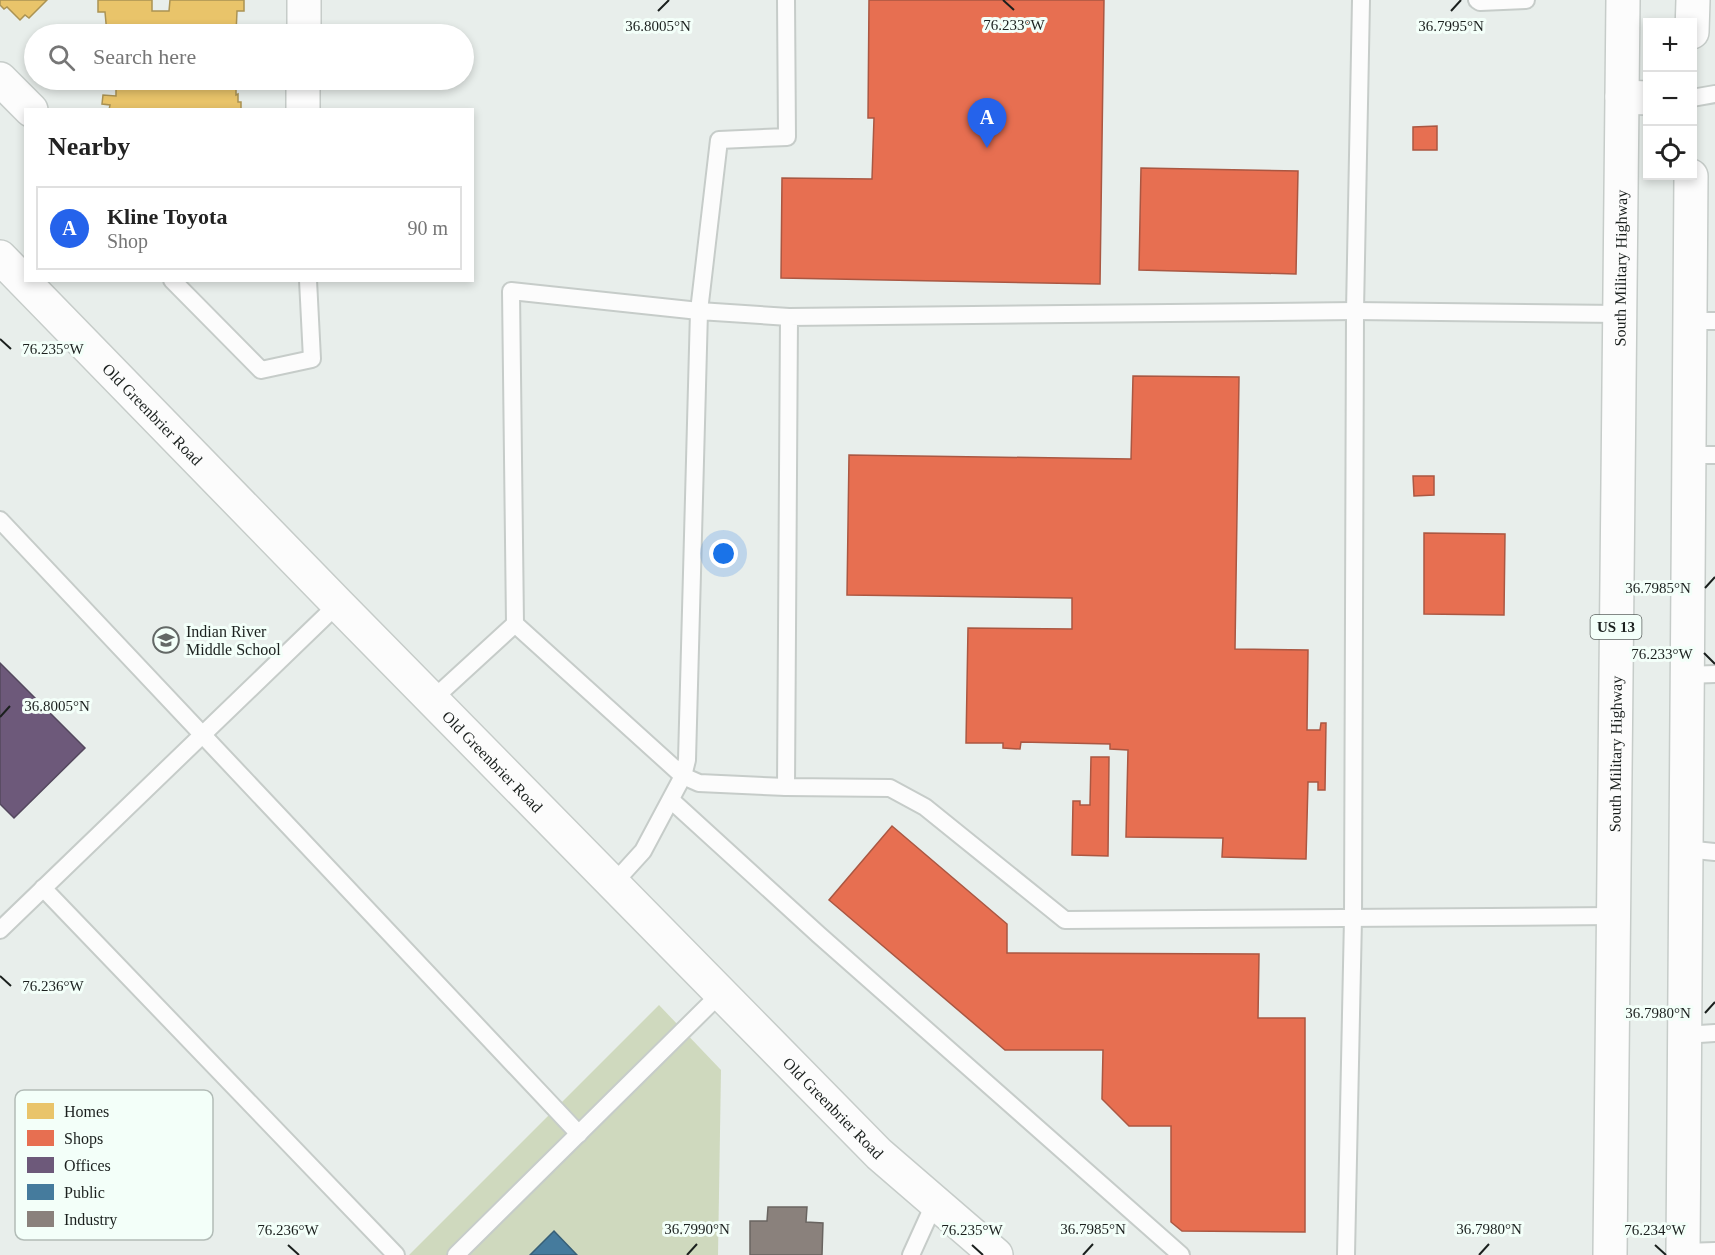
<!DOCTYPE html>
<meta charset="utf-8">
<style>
body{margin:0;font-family:Georgia,serif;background:#f6f6f6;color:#222}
.controls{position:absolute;right:18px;top:18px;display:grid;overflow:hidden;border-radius:0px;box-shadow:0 3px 9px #0003}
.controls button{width:54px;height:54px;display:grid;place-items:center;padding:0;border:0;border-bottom:2px solid #e0e0e0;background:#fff;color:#222;font:30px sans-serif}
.you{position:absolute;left:724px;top:554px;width:21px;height:21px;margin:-15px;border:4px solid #fff;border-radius:50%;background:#1a73e8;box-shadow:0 0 0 9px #1a73e833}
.badge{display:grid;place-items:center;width:39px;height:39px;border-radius:50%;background:#2563eb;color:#fff;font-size:20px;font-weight:700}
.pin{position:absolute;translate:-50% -50px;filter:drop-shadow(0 2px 3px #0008)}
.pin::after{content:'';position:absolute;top:32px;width:21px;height:18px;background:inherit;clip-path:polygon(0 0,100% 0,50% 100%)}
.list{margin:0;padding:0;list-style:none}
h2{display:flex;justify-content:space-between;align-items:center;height:78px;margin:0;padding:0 24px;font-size:26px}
h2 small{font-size:20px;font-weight:400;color:#767676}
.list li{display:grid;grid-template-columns:39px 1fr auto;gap:18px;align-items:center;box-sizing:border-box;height:84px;margin:0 12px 12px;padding:0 12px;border:2px solid #e0e0e0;border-radius:0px}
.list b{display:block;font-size:22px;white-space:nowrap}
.list p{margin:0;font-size:20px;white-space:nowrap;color:#767676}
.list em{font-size:20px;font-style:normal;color:#767676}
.icon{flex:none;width:33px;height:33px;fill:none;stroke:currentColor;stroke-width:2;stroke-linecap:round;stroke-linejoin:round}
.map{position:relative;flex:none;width:1715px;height:1255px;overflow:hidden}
.search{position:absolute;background:#fff;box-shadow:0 3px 9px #0003;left:24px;top:24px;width:450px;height:66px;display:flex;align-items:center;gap:15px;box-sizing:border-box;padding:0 21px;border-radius:33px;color:#767676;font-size:22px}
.panel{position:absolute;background:#fff;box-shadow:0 3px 9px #0003;left:24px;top:108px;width:450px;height:174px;border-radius:0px}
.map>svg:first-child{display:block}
.green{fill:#cfd9be}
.homes{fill:#e9c46a;stroke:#ab9353;stroke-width:1.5}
.shops{fill:#e76f51;stroke:#aa5742;stroke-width:1.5}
.offices{fill:#6d597a;stroke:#54485e;stroke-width:1.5}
.public{fill:#457b9d;stroke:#386077;stroke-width:1.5}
.industry{fill:#8a817c;stroke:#696460;stroke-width:1.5}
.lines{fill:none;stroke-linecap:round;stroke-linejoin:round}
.lane-casing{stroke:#c6ccc9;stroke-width:20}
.street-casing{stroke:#c6ccc9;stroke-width:36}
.secondary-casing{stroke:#c6ccc9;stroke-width:36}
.primary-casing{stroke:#c6ccc9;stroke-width:36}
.lane{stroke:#fcfcfc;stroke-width:16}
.street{stroke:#fcfcfc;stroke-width:33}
.secondary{stroke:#fcfcfc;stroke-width:33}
.primary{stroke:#fcfcfc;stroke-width:33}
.ticks{fill:none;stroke:#1b201e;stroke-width:2}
.labels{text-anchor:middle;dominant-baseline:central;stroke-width:6;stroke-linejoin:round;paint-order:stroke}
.shield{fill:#f3fff9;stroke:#5c6360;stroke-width:1.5}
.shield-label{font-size:15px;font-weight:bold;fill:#1b201e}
.street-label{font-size:16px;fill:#1b201e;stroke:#f3fff9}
.poi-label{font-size:16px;fill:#1b201e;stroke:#f3fff9;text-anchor:start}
.key{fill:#f3fff9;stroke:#b2bcb7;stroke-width:1.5}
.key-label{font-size:16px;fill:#1b201e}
.ticks-label{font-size:15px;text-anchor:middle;fill:#1b201e;stroke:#f3fff9;stroke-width:6;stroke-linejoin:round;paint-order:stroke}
</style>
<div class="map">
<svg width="1715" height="1255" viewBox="0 0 1715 1255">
<rect width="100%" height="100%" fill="#e8eeeb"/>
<polygon class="green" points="659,1005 721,1070 718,1255 409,1255"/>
<g class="homes">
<polygon points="0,0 47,0 29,18 25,15 20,20 7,7 4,9 0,5"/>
<polygon points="98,0 152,0 152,11 169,11 170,0 244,0 244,11 237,11 236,34 107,34 105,12 98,12"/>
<polygon points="116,80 236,80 236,95 238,94 238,102 241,102 241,110 109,110 110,105 102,104 103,95 116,96"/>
</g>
<g class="shops">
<polygon points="869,0 1104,0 1100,284 781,278 782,178 872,179 874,118 868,118"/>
<polygon points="1437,126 1437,150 1413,150 1413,127"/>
<polygon points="1141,168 1298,171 1296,274 1139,270"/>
<polygon points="1133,376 1239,377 1235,649 1308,650 1307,730 1320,730 1321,723 1326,723 1325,790 1318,790 1318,782 1308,782 1306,859 1222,857 1223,838 1126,837 1128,750 1110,749 1110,744 1021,742 1020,749 1003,748 1003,743 966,743 968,628 1072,629 1072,598 847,595 849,455 1131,459"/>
<polygon points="1413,476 1434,476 1434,495 1414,496"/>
<polygon points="1424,533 1505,534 1504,615 1424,614"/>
<polygon points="1091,757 1109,757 1108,856 1072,855 1073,801 1080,801 1080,805 1090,805"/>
<polygon points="892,826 1007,924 1007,953 1259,954 1258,1018 1305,1018 1305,1232 1182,1231 1171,1222 1171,1126 1129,1126 1102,1099 1103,1050 1005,1050 829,900"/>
</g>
<polygon class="offices" points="0,663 85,748 14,818 0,804"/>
<polygon class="public" points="554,1231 577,1255 530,1255"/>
<polygon class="industry" points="768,1207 807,1207 806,1222 823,1223 822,1255 750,1255 750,1221 767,1221"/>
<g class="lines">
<g class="lane-casing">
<g id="lane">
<polyline points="1477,0 1480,2 1526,0"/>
<polyline points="1692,98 1715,94"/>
<polyline points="172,280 261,370 312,359 308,280"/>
<polyline points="1690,321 1715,321"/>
<polyline points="1688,455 1715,455"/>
<polyline points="0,520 579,1134"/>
<polyline points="515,624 683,776 687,760 699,311 789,317"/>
<polyline points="1686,675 1715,674"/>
<polyline points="432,700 515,624 511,291 699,311 719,140 787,137 786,0"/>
<polyline points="671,800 819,935 1181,1255"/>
<polyline points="1685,849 1715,852"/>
<polyline points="613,884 643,851 683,776 699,783 786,787"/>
<polyline points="43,888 396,1255"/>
<polyline points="1613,916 1065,920 925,807 890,788 786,787 789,317 1355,311 1620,314"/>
<polyline points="0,930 338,604"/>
<polyline points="1684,1035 1715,1033"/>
<polyline points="1683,1252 1715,1251"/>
<polyline points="456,1255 721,993"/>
<polyline points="911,1255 935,1202"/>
<polyline points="1346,1255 1353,918 1355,311 1361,0"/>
</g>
</g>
<g class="street-casing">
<g id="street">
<polyline points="304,34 304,0"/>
<polyline points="0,79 31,110"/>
<polyline points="1622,97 1648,98"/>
<polyline points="303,110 303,80"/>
</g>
</g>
<g class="secondary-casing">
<g id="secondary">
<path id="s1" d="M0,257L338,604L879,1154L996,1255"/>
</g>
</g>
<g class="primary-casing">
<g id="primary">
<polyline points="1692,32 1693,0"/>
<path id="s2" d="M1610,1255L1623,0"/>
<polyline points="1683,1255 1691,176"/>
</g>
</g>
<use href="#lane" class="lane"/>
<use href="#street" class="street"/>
<use href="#secondary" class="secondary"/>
<use href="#primary" class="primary"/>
</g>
<path class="ticks" d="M1003,0L1014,10M658,11L669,0M1451,11L1461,0M0,339L11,349M1705,588L1715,577M1704,653L1715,664M0,717L10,706M0,976L11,986M1705,1013L1715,1002M288,1245L299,1255M972,1245L983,1255M1655,1245L1666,1255M687,1255L697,1244M1083,1255L1093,1244M1479,1255L1489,1244"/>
<defs>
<g id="school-ring" transform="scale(1.35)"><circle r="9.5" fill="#f3fff9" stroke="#636866" stroke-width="1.5"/><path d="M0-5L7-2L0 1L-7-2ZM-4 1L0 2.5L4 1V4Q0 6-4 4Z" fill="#636866"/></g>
</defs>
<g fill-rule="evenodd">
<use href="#school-ring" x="166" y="640"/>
</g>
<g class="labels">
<rect class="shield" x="1590.5" y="615" width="51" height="24" rx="4.5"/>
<g class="shield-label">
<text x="1616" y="627">US 13</text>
</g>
<g class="street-label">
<text stroke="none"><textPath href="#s2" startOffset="987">South Military Highway</textPath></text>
<text stroke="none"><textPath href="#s1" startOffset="219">Old Greenbrier Road</textPath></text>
<text stroke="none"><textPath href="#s2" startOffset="501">South Military Highway</textPath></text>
<text stroke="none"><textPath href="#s1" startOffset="705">Old Greenbrier Road</textPath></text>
<text stroke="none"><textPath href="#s1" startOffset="1191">Old Greenbrier Road</textPath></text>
</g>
<g class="poi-label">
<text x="186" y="631">Indian River<tspan x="186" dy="18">Middle School</tspan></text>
</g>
</g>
<rect x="15" y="1090" width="198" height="150" rx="9" class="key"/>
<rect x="27" y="1103" width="27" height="16" fill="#e9c46a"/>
<rect x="27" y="1130" width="27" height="16" fill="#e76f51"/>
<rect x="27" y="1157" width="27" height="16" fill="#6d597a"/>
<rect x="27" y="1184" width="27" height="16" fill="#457b9d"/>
<rect x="27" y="1211" width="27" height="16" fill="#8a817c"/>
<g class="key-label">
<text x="64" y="1117">Homes</text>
<text x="64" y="1144">Shops</text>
<text x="64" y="1171">Offices</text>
<text x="64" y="1198">Public</text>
<text x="64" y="1225">Industry</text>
</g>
<g class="ticks-label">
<text x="1014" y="30">76.233°W</text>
<text x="658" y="31">36.8005°N</text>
<text x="1451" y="31">36.7995°N</text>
<text x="53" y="354">76.235°W</text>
<text x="1658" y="593">36.7985°N</text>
<text x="1662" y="659">76.233°W</text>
<text x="57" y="711">36.8005°N</text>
<text x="53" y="991">76.236°W</text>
<text x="1658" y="1018">36.7980°N</text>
<text x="697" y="1234">36.7990°N</text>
<text x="1093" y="1234">36.7985°N</text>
<text x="1489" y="1234">36.7980°N</text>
<text x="288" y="1235">76.236°W</text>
<text x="972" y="1235">76.235°W</text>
<text x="1655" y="1235">76.234°W</text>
</g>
</svg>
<div class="controls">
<button>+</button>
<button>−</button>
<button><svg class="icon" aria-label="locate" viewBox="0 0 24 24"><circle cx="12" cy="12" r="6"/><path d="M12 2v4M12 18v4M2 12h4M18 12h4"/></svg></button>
</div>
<div class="you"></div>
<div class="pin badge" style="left:987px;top:148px">A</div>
<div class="search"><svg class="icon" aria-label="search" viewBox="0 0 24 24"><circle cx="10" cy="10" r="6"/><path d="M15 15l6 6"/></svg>Search here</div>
<section class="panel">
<h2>Nearby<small></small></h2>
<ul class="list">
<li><span class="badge">A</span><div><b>Kline Toyota</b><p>Shop</p></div><em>90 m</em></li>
</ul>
</section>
</div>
